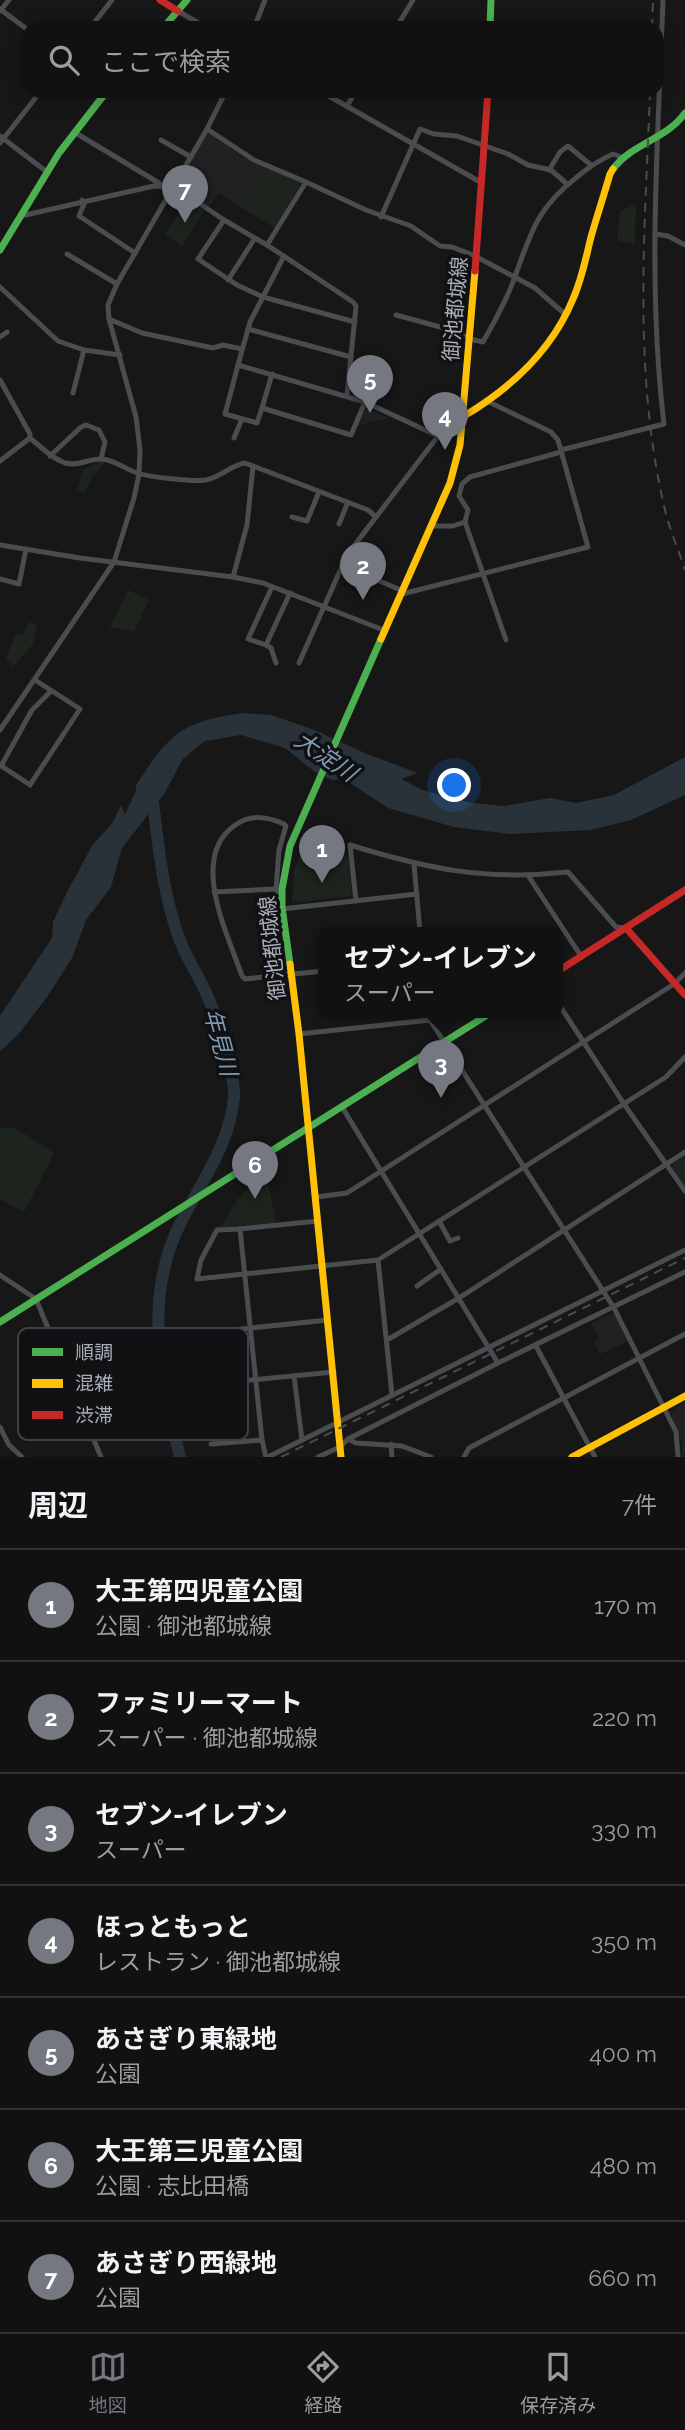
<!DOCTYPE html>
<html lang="ja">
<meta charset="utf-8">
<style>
body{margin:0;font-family:Raleway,"Noto Sans JP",sans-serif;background:#1e1f1f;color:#f1f3f6}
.you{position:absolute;left:455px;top:786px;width:24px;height:24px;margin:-18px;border:5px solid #fff;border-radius:50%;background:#1a73e8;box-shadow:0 0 0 10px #1a73e833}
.badge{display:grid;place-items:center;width:46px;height:46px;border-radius:50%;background:#757880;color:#fff;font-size:23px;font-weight:700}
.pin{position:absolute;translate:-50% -58px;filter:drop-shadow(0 2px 4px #0008)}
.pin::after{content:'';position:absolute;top:37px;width:24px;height:21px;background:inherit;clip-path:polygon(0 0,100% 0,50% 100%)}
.popup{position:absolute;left:318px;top:927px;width:245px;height:91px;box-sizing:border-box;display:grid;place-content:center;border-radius:14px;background:#111;filter:drop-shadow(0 2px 5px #0005);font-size:23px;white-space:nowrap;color:#9c9d9f}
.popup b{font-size:26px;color:#f1f3f6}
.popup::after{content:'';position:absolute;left:50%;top:100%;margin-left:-14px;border:14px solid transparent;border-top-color:#111}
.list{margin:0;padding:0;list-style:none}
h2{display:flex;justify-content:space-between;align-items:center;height:91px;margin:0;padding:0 28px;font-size:30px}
h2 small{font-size:23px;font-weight:400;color:#9c9d9f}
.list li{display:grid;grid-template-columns:46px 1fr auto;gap:21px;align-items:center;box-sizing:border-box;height:112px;padding:0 28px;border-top:2px solid #303131}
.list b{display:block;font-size:26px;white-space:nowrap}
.list p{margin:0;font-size:23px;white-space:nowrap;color:#9c9d9f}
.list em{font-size:23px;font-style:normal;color:#9c9d9f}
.icon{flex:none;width:38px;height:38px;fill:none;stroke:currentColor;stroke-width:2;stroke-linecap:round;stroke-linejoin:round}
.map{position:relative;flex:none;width:685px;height:1457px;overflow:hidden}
.search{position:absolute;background:#111;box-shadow:0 4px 18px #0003;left:21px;right:21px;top:21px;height:77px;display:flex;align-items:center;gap:18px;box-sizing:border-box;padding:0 24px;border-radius:21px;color:#9c9d9f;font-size:26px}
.sheet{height:875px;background:#111}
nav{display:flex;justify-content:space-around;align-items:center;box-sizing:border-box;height:98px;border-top:2px solid #303131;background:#111;font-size:19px;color:#9c9d9f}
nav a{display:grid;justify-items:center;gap:4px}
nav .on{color:#757880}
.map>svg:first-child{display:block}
.built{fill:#212123}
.green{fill:#1d241e}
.water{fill:#2a3239}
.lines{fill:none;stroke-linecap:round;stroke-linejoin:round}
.river{stroke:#2a3239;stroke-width:12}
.street{stroke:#4b4c50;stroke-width:5}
.fast{stroke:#4caf50;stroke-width:7}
.slow{stroke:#ffc107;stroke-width:7}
.jam{stroke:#c62828;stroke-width:7}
.rail{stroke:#4b4c4f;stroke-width:2;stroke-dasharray:9 7;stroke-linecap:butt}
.labels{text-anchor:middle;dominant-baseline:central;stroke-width:7;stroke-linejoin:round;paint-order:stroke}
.street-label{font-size:21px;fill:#a8adb8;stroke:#111113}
.water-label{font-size:23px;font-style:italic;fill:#7f9bb3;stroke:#111113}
.key{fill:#111113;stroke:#3e4045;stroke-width:2}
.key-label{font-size:19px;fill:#a8adb8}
</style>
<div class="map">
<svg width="685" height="1457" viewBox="0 0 685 1457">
<rect width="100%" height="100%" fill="#171717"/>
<g class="built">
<polygon points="208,132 243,157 268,168 239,206 219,193 209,207 177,184"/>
<polygon points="612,1314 615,1315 628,1341 600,1354 594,1342 599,1339 591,1323"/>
<polygon points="685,1403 685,1457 682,1457 682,1443 670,1412"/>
</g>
<g class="green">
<polygon points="268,168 302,181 275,228 239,206"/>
<polygon points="188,198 204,211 182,246 165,235"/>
<polygon points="636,204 635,245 617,240 620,211"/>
<polygon points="366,407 389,418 356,426"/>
<polygon points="101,461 105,462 93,476 84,494 77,489 83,469"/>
<polygon points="128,590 149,600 134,632 110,627"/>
<polygon points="29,622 37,625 33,644 13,667 6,658 16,633 23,635"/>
<polygon points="307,839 330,846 348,857 352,896 292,903 294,870"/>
<polygon points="0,1127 17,1129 54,1153 24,1212 0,1199"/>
<polygon points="685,1156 685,1188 672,1169 673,1164"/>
<path d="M266,1173L276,1223L220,1228C234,1202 243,1191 266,1173Z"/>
</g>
<path class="water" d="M244,713L271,715L312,729L367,754L418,773L401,779L425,791L472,803L504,806L550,798L576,803L614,795L685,757V795L631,820L590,830L511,834L454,827L388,808L344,779L332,780L315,772L285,748L241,735L205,741L183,759L164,794L122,848L111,887L86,920L72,958L47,997L17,1036L0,1051V1016L52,938L53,922L67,892L92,846L113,822L121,805L125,814L136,791V785C170,734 181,721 244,713Z"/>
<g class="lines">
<path class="river" d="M152,793C158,842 162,891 179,938C186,958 199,976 207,995C217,1017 235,1074 234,1097C230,1144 200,1184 180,1224C142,1300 162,1379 180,1457"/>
<g class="street">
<polyline points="0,9 28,30"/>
<polyline points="0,11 9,0"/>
<polyline points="178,11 207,28"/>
<polyline points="90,28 112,0"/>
<polyline points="254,28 265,0"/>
<polyline points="396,28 413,0"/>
<polyline points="320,91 482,183"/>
<polyline points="347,106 356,91"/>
<polyline points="207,129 254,160 306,182 366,210 411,226 440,246 452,247 473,255 535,288 566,315"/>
<polyline points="74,132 164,186"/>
<polyline points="0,136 47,172"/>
<polyline points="161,140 191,157"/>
<polyline points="0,143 41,91"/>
<polyline points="549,170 560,152 568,146 591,165"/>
<polyline points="174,186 224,220 267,245 353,302 356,306 347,396"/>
<polyline points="82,200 84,204 79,216 135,253"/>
<polyline points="21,216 154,186 166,187 171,191"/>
<polyline points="381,217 420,129 434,134 457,136 508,154 528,165 551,170 567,184"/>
<polyline points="224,220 198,259 237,285 263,297 355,322"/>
<polyline points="655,234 668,236 685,245"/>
<polyline points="267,245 306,182"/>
<polyline points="67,254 117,284"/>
<polyline points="284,256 250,322 238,365 365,402 438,436"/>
<polyline points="228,280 255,238"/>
<polyline points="0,287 58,341 84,350 120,355"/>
<path d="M396,315L455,331L470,339L483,342C494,322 507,300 514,279C531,233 536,209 577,177C589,167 599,160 613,154L621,157"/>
<polyline points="109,319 142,333 213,348 223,345 242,349"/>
<polyline points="248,329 351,357"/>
<polyline points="0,337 7,332"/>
<polyline points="238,365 225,414 257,423 262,408"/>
<polyline points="272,374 262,408 351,435 365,402"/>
<polyline points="0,380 30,434 30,438"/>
<polyline points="73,393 84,350"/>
<polyline points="234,438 242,419"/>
<path d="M561,450L664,424C647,283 658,141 663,0"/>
<polyline points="50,456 81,427 86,425 99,430 105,442 101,459"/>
<path d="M0,461L30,438C41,447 51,458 65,463C79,467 89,458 102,459C114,460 126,469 137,473C149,477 193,482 206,480C221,477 231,465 245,463L368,510L376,517"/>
<polyline points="292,517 307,521 319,492"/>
<polyline points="339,524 348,502"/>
<polyline points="432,526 453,526 465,522"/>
<polyline points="0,545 80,558 233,577 263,583 386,631"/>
<polyline points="342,565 403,591"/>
<polyline points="233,577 247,525 253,466"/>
<polyline points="0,579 19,584 26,549"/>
<polyline points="402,594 588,547 558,440 551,432 489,402"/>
<polyline points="506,640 465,522 468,510 459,496 462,484 470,477 561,452"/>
<polyline points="266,645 248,639 272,587"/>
<polyline points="276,663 271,648 266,645 290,593"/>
<polyline points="299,663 347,555 438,436 464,416"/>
<polyline points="0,730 114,562 134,498 139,474 140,450 136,417 109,319 108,305 117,284 207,129 226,91"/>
<polyline points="0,765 30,785 80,709 35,680"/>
<polyline points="1,766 32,710 51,691"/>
<polyline points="414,864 420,932"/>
<polyline points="529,877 581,956"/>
<polyline points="276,889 276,906 282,909 417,894"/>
<path d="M214,892L276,889L279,850L286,826L284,824C266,816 250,814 234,826C189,858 228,935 242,976L245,979L324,971"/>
<path d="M356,901L350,845C428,869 485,881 568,872L616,927L626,928"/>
<polyline points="558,1003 624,1104 685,1191"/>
<polyline points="430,1012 430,1020 444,1042 614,1308 676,1432 678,1457"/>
<polyline points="299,1034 430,1020"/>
<polyline points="342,1107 498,1363"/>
<polyline points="316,1197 347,1193 674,984 685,973"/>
<polyline points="439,1221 450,1241 458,1238"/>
<polyline points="240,1229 217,1230 201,1260 197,1279 378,1260 666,1077 685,1057"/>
<polyline points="378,1260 392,1395"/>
<polyline points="0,1275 36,1299 101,1457"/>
<polyline points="417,1286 441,1269"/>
<polyline points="192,1334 328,1320"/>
<polyline points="387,1340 459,1298 685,1152"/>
<polyline points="536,1346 595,1457"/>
<polyline points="294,1376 302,1440"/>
<polyline points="200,1385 334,1372"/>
<polyline points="0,1427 9,1445 22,1457"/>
<polyline points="348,1439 356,1443 402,1446 431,1457"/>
<polyline points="262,1440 240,1229 318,1221"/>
<polyline points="211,1444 262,1440 266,1457"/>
<polyline points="391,1444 392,1457"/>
<polyline points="268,1457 685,1250"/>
<polyline points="318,1457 340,1447 348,1439 498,1363 685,1272"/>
<polyline points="464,1457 469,1448 685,1334"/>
</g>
<g class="fast">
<polyline points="163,28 187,0"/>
<polyline points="490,28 491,0"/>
<path d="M613,169C632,143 666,140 685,113"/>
<polyline points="0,250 59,153 107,91"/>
<polyline points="290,964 282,907 282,889 290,846 381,639"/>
<polyline points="0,1322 492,1012"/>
</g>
<g class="slow">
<path d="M464,416C511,388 552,350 573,299C582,279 586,257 591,237C597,216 604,195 610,174L613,169"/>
<polyline points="381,639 450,483 460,445 475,271"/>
<polyline points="290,964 299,1034 341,1457"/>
<polyline points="572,1457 685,1396"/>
</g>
<g class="jam">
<polyline points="160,0 178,11"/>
<polyline points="475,271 488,91"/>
<polyline points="626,928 685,995"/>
<polyline points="558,971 685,890"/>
</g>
<g class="rail">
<polyline points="652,28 653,0"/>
<path d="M650,91C645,233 632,375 666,514C671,533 679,551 685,570"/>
<polyline points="281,1457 685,1258"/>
</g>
</g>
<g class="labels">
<g class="street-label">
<text transform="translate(455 309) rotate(-85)">御池都城線</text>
<text transform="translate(272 948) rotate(-96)">御池都城線</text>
</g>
<g class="water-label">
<text transform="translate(326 756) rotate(34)">大淀川</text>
<text transform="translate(221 1042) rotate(75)">年見川</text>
</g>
</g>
<rect x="18" y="1328" width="230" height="112" rx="10" class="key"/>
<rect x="32" y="1348" width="31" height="8" fill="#4caf50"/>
<rect x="32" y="1379" width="31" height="9" fill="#ffc107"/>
<rect x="32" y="1411" width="31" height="8" fill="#c62828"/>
<g class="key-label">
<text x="75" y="1359">順調</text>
<text x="75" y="1390">混雑</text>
<text x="75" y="1422">渋滞</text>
</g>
</svg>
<div class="you"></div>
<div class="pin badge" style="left:322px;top:883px">1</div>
<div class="pin badge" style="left:363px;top:600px">2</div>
<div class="pin badge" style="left:441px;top:1098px">3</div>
<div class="popup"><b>セブン-イレブン</b>スーパー</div>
<div class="pin badge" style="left:445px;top:450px">4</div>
<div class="pin badge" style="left:370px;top:413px">5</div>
<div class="pin badge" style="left:255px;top:1199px">6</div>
<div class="pin badge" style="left:185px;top:223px">7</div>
<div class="search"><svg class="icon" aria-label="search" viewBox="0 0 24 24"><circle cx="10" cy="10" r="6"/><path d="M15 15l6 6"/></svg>ここで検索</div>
</div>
<section class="sheet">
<h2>周辺<small>7件</small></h2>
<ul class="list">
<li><span class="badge">1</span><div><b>大王第四児童公園</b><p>公園 · 御池都城線</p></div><em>170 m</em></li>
<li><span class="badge">2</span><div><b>ファミリーマート</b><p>スーパー · 御池都城線</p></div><em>220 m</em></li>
<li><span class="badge">3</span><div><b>セブン-イレブン</b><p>スーパー</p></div><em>330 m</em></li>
<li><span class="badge">4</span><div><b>ほっともっと</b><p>レストラン · 御池都城線</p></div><em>350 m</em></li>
<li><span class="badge">5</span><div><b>あさぎり東緑地</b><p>公園</p></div><em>400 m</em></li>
<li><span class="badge">6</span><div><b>大王第三児童公園</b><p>公園 · 志比田橋</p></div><em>480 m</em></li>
<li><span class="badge">7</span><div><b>あさぎり西緑地</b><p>公園</p></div><em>660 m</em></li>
</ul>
</section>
<nav>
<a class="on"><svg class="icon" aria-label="map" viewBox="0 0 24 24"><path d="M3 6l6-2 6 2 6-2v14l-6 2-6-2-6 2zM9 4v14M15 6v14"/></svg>地図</a>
<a><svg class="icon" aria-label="directions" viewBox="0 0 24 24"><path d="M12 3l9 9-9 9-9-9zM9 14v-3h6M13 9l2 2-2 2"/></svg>経路</a>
<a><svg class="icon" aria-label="saved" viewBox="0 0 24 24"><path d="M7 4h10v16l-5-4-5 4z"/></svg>保存済み</a>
</nav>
